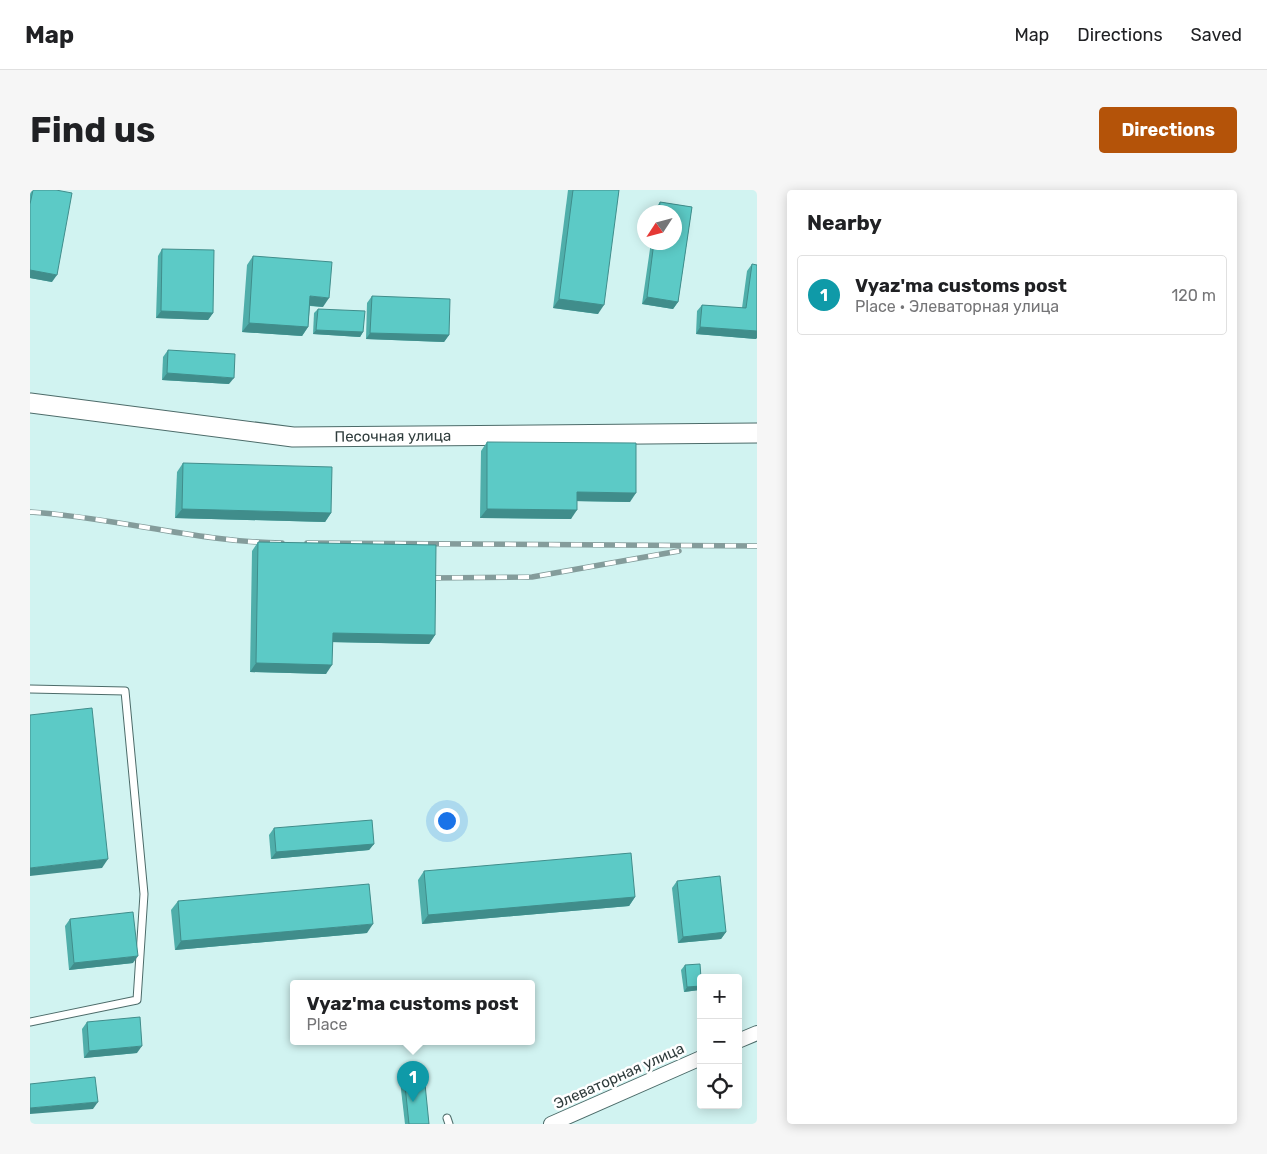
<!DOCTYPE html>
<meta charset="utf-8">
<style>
body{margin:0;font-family:Rubik,sans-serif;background:#f6f6f6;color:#202124}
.controls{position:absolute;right:15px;bottom:15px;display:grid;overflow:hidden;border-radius:5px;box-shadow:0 2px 12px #0003}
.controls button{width:45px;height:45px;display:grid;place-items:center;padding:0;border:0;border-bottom:1px solid #e0e0e0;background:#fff;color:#202124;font:25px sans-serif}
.compass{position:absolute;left:607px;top:15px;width:45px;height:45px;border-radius:50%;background:#fff;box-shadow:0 2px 12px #0003;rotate:234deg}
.you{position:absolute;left:416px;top:630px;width:18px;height:18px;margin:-12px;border:4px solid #fff;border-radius:50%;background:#1a73e8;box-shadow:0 0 0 8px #1a73e833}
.badge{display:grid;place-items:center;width:32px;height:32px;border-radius:50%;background:#b45309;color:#fff;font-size:16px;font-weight:700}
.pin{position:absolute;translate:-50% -41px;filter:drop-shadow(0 1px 2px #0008)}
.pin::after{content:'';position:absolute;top:26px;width:18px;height:15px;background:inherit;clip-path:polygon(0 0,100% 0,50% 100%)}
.popup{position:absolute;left:260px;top:790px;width:245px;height:65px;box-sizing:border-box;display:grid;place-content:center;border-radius:5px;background:#fff;filter:drop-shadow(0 1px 4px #0005);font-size:16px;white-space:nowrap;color:#757577}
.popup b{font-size:19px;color:#202124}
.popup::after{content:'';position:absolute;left:50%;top:100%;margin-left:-10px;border:10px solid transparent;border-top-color:#fff}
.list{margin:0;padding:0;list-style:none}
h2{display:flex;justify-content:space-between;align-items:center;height:65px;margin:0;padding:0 20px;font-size:21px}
h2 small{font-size:16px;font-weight:400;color:#757577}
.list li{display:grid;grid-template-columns:32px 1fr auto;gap:15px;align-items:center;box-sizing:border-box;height:80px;margin:0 10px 10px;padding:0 10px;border:1px solid #e0e0e0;border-radius:5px}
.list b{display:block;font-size:19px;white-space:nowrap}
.list p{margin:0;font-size:16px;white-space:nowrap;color:#757577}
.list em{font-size:16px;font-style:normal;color:#757577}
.icon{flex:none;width:28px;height:28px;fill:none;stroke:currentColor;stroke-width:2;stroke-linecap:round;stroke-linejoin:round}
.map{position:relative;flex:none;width:727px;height:934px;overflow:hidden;border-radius:5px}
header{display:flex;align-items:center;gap:30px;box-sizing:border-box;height:70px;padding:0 25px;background:#fff;border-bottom:1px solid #e0e0e0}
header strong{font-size:24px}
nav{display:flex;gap:28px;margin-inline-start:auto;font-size:18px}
.intro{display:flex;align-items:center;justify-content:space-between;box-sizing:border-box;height:120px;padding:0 30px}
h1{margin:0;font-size:35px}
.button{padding:12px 22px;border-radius:5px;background:#b45309;color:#fff;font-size:18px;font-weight:700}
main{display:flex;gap:30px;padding:0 30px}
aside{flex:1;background:#fff;border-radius:5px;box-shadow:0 2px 12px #0003}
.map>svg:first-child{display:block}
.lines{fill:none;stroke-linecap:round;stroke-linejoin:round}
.lane-casing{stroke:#4c6b69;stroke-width:9}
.street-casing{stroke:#4c6b69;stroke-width:16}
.secondary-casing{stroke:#4c6b69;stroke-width:21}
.lane{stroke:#fff;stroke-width:7}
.street{stroke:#fff;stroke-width:14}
.secondary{stroke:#fff;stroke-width:19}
.rail-casing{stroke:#849c9b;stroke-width:5.5}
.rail{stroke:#fff;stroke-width:4;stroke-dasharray:11;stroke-linecap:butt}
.wall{fill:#4faeaa}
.shaded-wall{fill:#408d8b}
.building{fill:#5ccac6;stroke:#408d8b}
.labels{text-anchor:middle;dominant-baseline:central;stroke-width:5;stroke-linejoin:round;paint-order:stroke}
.street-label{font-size:15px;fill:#2f3c3c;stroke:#fff}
</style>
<header>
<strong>Map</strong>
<nav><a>Map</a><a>Directions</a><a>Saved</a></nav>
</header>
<div class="intro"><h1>Find us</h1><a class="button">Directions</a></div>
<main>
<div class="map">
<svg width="727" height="934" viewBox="0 0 727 934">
<rect width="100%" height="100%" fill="#d1f3f1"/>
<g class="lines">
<g class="lane-casing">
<g id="lane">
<polyline points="0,499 95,501 114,704 107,810 0,832"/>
<polyline points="417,928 419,934"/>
</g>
</g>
<g class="street-casing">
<g id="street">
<polyline points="708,851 727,843"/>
<polyline points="521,934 671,868"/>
</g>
</g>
<g class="secondary-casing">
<g id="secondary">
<path id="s1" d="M0,213L263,247L727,243"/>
</g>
</g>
<use href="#lane" class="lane"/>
<use href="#street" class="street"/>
<use href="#secondary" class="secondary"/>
<g class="rail-casing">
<g id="rail">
<path d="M0,322C83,327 168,352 252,353"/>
<polyline points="277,353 727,356"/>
<polyline points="400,388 502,387 649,361"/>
</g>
</g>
<use href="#rail" class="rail"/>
</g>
<g class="wall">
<polygon points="0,0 26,0 22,92 0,88"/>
<polygon points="538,0 589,0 568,124 523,118"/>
<polygon points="630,12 662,17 648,112 643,119 612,114 621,52 644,52 644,22 625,22 625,19"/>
<polygon points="132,59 183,123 178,130 126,128 128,66"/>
<polygon points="223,66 293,117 280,116 278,137 272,146 212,142 217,75"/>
<polygon points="722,74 726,149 666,144 667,121 672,115 712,118 717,81"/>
<polygon points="342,106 419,145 414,152 336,149 337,113"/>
<polygon points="288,119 333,142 330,147 283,144 284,123"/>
<polygon points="138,160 199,194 132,190 133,167"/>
<polygon points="457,252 600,312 547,311 541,329 450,328 451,261"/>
<polygon points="153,273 301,323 295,332 145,328 147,282"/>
<polygon points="228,352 405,445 399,454 303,452 296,484 220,482 222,361"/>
<polygon points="244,638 344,654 339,660 241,669 239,645"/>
<polygon points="394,681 605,707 599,716 392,734 388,690"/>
<polygon points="647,691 696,742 691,749 648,753 642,698"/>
<polygon points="148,711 337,743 145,760 141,720"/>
<polygon points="40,729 103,773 39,780 35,736"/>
<polygon points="655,775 669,800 654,802 651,780"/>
<polygon points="57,832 107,863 54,868 52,839"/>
<polygon points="374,886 399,934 375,934 370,891"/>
</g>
<g class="shaded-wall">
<polygon points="0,80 27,85 22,92 0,88"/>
<polygon points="280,106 299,108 293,117 274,115"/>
<polygon points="617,107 648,112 643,119 612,114"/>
<polygon points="529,109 574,115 568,124 523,118"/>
<polygon points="131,121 183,123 178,130 126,128"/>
<polygon points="219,133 278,137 272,146 212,142"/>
<polygon points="670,137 727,141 727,148 726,149 666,144"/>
<polygon points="286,140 333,142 330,147 283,144"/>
<polygon points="340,143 419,145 414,152 336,149"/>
<polygon points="137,183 204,188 199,194 132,190"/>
<polygon points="547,302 606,303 600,312 540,311"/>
<polygon points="152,319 301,323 295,332 145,328"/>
<polygon points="457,319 547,320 541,329 450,328"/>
<polygon points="303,443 405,445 399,454 297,452"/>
<polygon points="226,473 302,475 296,484 220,482"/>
<polygon points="344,654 339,660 241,669 246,662"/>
<polygon points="78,669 72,678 0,686 0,678"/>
<polygon points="605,707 599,716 392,734 398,725"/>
<polygon points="343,734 337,743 145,760 151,751"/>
<polygon points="696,742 691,749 648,753 653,747"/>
<polygon points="108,766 103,773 39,780 44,773"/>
<polygon points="671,796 671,797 669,800 654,802 657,797"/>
<polygon points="112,856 107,863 54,868 59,861"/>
<polygon points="68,912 63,919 0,924 0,918"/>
</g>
<g class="building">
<polygon points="3,0 26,0 42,3 27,85 0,80 0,14"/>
<polygon points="543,0 589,0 574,115 529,109"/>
<polygon points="630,12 662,17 648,112 617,107 624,52 644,52 644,22 629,22"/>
<polygon points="132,59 184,60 183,123 131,121"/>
<polygon points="223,66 302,72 299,108 280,106 278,137 219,133"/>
<polygon points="722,74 727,75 727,141 670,137 672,115 716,118"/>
<polygon points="342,106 420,109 419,145 340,143"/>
<polygon points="288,119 335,121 333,142 286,140"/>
<polygon points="138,160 205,164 204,188 137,183"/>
<polygon points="457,252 606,253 606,303 547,302 547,320 457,319"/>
<polygon points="153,273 302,277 301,323 152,319"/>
<polygon points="228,352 406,355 405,445 303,443 302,475 226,473"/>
<polygon points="62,518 78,669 0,678 0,525"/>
<polygon points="342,630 344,654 246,662 244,638"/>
<polygon points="601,663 605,707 398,725 394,681"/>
<polygon points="690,686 696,742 653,747 647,691"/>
<polygon points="339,694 343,734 151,751 148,711"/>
<polygon points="103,722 108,766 44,773 40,729"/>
<polygon points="670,774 671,788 671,796 657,797 655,775"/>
<polygon points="110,827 112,856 59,861 57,832"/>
<polygon points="394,884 399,934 379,934 374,886"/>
<polygon points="65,887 68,912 0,918 0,894"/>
</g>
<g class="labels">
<g class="street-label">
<text stroke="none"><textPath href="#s1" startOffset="365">Песочная улица</textPath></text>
<text transform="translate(589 886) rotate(-24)">Элеваторная улица</text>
</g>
</g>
</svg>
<div class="controls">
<button>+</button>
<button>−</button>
<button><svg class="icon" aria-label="locate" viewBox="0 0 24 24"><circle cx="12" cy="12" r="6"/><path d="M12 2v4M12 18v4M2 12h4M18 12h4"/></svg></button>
</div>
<svg class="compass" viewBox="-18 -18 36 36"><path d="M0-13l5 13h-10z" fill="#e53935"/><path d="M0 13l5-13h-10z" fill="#757577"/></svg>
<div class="you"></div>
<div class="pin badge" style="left:383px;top:912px;background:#0f9aa8">1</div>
<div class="popup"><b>Vyaz'ma customs post</b>Place</div>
</div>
<aside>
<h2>Nearby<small></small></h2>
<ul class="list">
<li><span class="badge" style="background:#0f9aa8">1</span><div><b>Vyaz'ma customs post</b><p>Place · Элеваторная улица</p></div><em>120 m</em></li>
</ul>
</aside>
</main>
